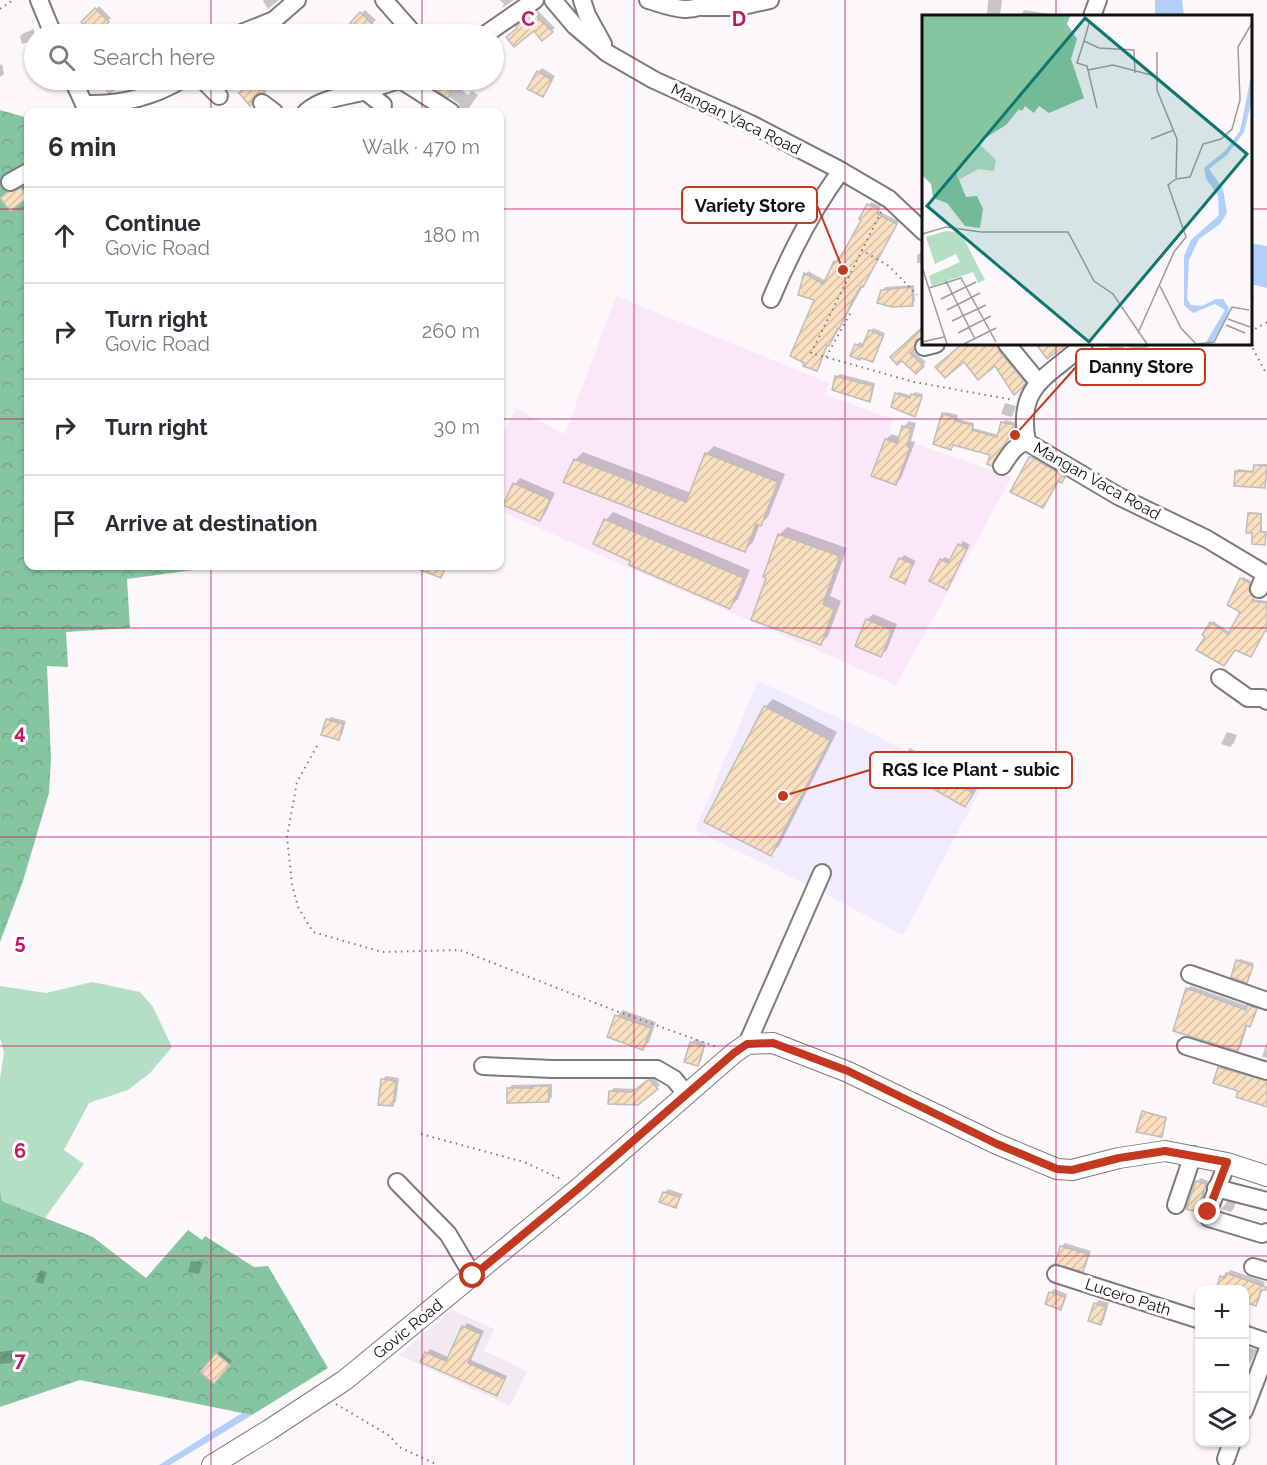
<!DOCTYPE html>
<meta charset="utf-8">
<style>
body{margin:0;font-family:Raleway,sans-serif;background:#f7f7f7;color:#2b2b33}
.controls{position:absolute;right:18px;bottom:18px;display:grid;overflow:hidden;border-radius:12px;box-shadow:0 2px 4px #0004}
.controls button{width:54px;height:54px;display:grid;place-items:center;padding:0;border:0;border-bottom:2px solid #e1e1e2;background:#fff;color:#2b2b33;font:30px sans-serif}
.stop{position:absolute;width:18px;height:18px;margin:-14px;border:4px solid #c3381f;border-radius:50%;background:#fff}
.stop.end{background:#c3381f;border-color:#fff;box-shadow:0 2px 6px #0008}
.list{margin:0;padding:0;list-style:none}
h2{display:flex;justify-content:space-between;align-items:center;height:78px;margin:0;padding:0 24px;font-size:26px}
h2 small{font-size:20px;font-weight:400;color:#7c7c81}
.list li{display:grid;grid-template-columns:39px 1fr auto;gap:18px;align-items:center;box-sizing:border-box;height:96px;padding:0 24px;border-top:2px solid #e1e1e2}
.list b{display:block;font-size:22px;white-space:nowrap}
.list p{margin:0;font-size:20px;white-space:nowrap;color:#7c7c81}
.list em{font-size:20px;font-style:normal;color:#7c7c81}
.icon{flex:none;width:33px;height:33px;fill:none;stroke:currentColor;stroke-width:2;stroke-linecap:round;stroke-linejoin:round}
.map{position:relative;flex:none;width:1267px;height:1465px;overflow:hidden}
.search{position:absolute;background:#fff;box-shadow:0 2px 4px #0004;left:24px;top:24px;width:480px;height:66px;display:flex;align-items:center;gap:15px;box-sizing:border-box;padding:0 21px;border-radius:33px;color:#7c7c81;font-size:22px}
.panel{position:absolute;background:#fff;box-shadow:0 2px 4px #0004;left:24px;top:108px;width:480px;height:462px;border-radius:12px}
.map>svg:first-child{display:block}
.commercial{fill:#fae8f9}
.industrial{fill:#f0ebfd}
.built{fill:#f2e9f1}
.grass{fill:#b4dfc5}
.forest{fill:url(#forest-crowns)}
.water{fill:#b1cff9}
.shadow{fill:#0003}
.building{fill:url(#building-hatch);stroke:#bfbcb9;stroke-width:1.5}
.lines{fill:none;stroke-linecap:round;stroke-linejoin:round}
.minor-casing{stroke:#7d7a7d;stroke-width:20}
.major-casing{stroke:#7d7a7d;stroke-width:22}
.path{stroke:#7d7a7c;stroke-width:2;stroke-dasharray:1.5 4.5;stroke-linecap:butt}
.minor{stroke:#fff;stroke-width:16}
.major{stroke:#fff;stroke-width:20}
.route{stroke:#c3381f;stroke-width:8}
.grid{fill:none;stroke:#c2185b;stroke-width:1.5;stroke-opacity:0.55}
.labels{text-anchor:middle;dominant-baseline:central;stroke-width:6;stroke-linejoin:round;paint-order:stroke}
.street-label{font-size:16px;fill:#111011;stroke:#fff}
.inset-road{fill:none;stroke:#9d9b9d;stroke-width:1.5}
.view{fill:#0f766e;fill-opacity:0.15;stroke:#0f766e;stroke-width:3}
.inset-edge{fill:none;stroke:#111011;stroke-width:3}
.grid-label{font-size:20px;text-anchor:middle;font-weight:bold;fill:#c2185b;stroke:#fff;stroke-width:6;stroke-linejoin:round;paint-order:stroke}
.leader{fill:none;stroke:#c3381f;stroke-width:2}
.callout-dot{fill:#c3381f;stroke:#fff;stroke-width:2}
.callout{fill:#fff;stroke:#c3381f;stroke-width:2}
.callout-label{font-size:18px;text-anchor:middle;font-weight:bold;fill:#111011}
</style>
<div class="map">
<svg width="1267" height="1465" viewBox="0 0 1267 1465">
<defs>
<pattern id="forest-crowns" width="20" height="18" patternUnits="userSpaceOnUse" patternTransform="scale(1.5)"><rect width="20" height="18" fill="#85c6a1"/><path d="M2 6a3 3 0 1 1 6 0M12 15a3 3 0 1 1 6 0" fill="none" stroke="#72a98a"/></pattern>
<pattern id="building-hatch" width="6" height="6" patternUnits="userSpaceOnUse" patternTransform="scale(1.5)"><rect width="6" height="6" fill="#fae0c0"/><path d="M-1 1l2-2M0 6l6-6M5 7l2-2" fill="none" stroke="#d5bfa4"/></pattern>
</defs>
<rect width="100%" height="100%" fill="#fbf7fa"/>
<polygon class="commercial" points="616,296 829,383 825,395 893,419 889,435 1012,477 896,685 500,511 500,439 516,408 565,434"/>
<polygon class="industrial" points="758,681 869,732 980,790 903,935 818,890 695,830"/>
<polygon class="built" points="452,1310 494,1329 484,1351 527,1371 510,1406 399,1355"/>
<polygon class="grass" points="92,982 140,992 153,1007 172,1047 150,1073 128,1090 89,1103 64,1150 84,1164 45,1218 2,1201 0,1190 0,1078 4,1053 0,1038 0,986 46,993"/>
<g class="forest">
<polygon points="0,110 28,118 28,566 204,566 201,569 127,579 130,628 66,632 68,667 47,666 51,759 49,793 23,881 0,942"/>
<polygon points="0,1190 2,1201 93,1237 146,1278 188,1230 202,1240 205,1236 254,1267 268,1266 328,1368 252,1415 80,1380 0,1407"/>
</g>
<g class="water">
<polygon points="1155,0 1182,0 1184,16 1155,16"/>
<polygon points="1250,243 1267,246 1267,288 1251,284"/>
<polygon points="242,1413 252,1415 170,1465 159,1465"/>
</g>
<g class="shadow">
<polygon points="264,0 279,0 268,9 263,1"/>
<polygon points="500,0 514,0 502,8 504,4"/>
<polygon points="988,0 1002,0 1000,16 987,16"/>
<polygon points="99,6 111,18 95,34 83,22"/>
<polygon points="365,10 376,20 363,33 352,23"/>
<polygon points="1024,10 1050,14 1050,16 1021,16"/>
<polygon points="538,11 555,28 552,31 519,28 521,23"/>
<polygon points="34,29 34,40 22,44 20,36 24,33"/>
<polygon points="2,64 4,74 0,77 0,65"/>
<polygon points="542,68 555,76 546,92 538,72"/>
<polygon points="256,80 260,80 267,88 256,94 250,103 241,93"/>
<polygon points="436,80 449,80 468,95 472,91 478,95 466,112 463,112 458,103 431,85"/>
<polygon points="119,110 120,112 105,112 107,111"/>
<polygon points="25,185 28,189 28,195 10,209 6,194 14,189"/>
<polygon points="871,202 881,206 878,211 899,221 842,324 832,341 828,344 820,366 817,369 816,299 800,294 806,274 808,271 826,281 835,262 839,260 863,219 861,218"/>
<polygon points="924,251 924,263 917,263 917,255"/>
<polygon points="914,285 915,301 912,304 882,291 885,287"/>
<polygon points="1250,295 1254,295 1250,322"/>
<polygon points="873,328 885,333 875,358 872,361 852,355 859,342 865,344"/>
<polygon points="918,337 917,346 912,350 926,362 916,372 902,359"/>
<polygon points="964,344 995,344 1000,350 1002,348 1028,379 1015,392 995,364 964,359 937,367"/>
<polygon points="1115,344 1123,346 1124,344 1150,344 1145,351 1124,346 1119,360 1116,364 1111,347"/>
<polygon points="840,374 875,383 872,397 869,400 837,376"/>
<polygon points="899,392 912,396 915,392 923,394 914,415 897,394"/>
<polygon points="1005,403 1016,406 1012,417 1001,414"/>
<polygon points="946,412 958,415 957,419 974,423 973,428 999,435 1005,420 1017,423 1018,431 1010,434 992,454 954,444 951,448 944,414"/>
<polygon points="909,421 916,423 911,441 915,442 901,478 896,484 873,475 886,439 892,434 900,437 904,426"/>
<polygon points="714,446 785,474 768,517 760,524 753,542 745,550 575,460 583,452 691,493 706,454"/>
<polygon points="1033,455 1066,474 1064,479 1058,480 1043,506 1030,458"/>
<polygon points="1257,464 1267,464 1266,485 1264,487 1237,471 1238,469 1255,471"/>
<polygon points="520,478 555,493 545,514 540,520 515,484"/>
<polygon points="613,512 750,570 738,599 730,607 606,520"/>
<polygon points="1250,512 1262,513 1262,531 1267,531 1265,544 1254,532 1249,513"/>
<polygon points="787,527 847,548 830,596 841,601 828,636 820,644 768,577 779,535"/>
<polygon points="963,541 970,545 946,588 941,560 945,557 951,560"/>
<polygon points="904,555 916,561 904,582 901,559"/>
<polygon points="1243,577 1251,581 1250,589 1255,595 1252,599 1267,601 1267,630 1265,629 1253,654 1204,634 1213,621 1231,633 1242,611 1229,604"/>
<polygon points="873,614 897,624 887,650 881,655 867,620"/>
<polygon points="773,699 837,732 779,846 771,854 765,707"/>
<polygon points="331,717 346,721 342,735 338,738 327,720"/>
<polygon points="1227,732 1237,735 1234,743 1230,747 1221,744"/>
<polygon points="910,748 978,787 971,799 965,805 897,766"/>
<polygon points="1240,959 1254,963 1246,981 1238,961"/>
<polygon points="1191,986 1248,1006 1252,1002 1259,1005 1253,1021 1250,1025 1248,1024 1241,1046 1238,1049 1187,989"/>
<polygon points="623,1010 656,1022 649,1042 643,1048 609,1036 617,1016"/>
<polygon points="695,1039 706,1043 701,1061 697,1064 691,1043"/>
<polygon points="1267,1041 1267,1058 1262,1057"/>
<polygon points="1224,1063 1267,1076 1267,1106 1240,1090 1219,1068"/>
<polygon points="386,1076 399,1078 396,1101 393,1105 382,1080"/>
<polygon points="653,1076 660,1085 637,1103 610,1092 614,1088 637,1089"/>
<polygon points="552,1084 552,1097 548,1101 509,1088 512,1085"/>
<polygon points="1144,1111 1167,1117 1162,1135 1143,1112"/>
<polygon points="1201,1178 1208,1181 1200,1208 1197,1211 1188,1208 1198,1181"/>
<polygon points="668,1189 683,1194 676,1206 664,1193"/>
<polygon points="1229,1198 1237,1200 1234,1208 1231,1212 1222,1209"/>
<polygon points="1065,1243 1091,1251 1086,1266 1083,1270 1061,1247"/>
<polygon points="191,1261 203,1262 199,1274 188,1272"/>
<polygon points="40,1270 47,1272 43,1284 35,1282"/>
<polygon points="1231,1270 1265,1282 1259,1301 1255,1304 1250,1302 1244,1317 1244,1290 1221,1277"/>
<polygon points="1054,1289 1067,1294 1064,1304 1060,1308 1050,1293"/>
<polygon points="1099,1300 1109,1303 1104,1320 1100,1324 1095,1304"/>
<polygon points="467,1323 484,1331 471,1360 507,1376 497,1395 422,1361 430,1349 450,1358 464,1327"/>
<polygon points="1244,1346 1257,1350 1250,1363 1244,1361"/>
<polygon points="13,1350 14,1359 11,1363 0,1364 0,1352"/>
<polygon points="220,1351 232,1361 214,1382 217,1354"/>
</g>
<g class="building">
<polygon points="95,8 109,22 96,34 93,34 81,22"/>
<polygon points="360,12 373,25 364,34 350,23"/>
<polygon points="534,14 553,32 542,41 534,31 514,47 506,37 517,28 516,26"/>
<polygon points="537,71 552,80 543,97 527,89"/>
<polygon points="100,80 130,80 109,93"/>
<polygon points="254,80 265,92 254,96 250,106 239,93"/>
<polygon points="434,80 442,80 452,88 448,98 429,85"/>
<polygon points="21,188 28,197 10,211 0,198 8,192"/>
<polygon points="867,204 879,209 877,214 897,224 863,287 861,286 854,298 839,329 838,328 829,346 827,345 817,371 803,366 804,363 790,356 814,300 798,295 804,273 823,284 834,261 836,262 844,251 861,220 859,219"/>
<polygon points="912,287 913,306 892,307 877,303 881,290"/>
<polygon points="924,326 924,336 916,340 914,350 910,353 924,366 916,374 902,361 897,365 890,357"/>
<polygon points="869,330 883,336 873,362 861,358 860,360 850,356 855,344 862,347"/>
<polygon points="962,344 997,344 999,351 1026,383 1022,388 1014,395 995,366 978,380 964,362 945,378 935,367"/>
<polygon points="1036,344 1067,344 1047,359"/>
<polygon points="1110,346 1121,350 1116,366 1104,362"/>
<polygon points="835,376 873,386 870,402 832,390"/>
<polygon points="895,393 910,398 911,394 922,397 915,417 891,407"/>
<polygon points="942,413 956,418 955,421 973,425 972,430 997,437 1001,422 1015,425 1016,435 1010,435 992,466 987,464 990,455 953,445 951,450 933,444"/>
<polygon points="902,426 912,429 907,446 910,448 896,485 871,476 885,439 897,443"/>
<polygon points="705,453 778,482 761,526 756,524 745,552 563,482 574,459 686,502"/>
<polygon points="1029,457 1032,457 1065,477 1062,483 1058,481 1043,508 1010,492"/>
<polygon points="1254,465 1267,466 1265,488 1234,486 1235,471 1253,472"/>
<polygon points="513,483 550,499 540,521 503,505"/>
<polygon points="1248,513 1261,514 1261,532 1266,532 1265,545 1252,544 1252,533 1246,533"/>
<polygon points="604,519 744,578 730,609 629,565 630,561 593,544"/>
<polygon points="778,534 840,556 823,604 834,609 821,645 751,620 766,578 763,577"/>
<polygon points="958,544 967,549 947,590 929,581 940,559 948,563"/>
<polygon points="899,558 913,564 905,584 890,577"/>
<polygon points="411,566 446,566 441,578"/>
<polygon points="1240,578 1250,583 1249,591 1254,598 1252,601 1267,603 1267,631 1265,631 1251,657 1235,650 1224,666 1196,650 1205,637 1202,635 1210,622 1228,634 1240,612 1227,605"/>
<polygon points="866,619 892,630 881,657 855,646"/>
<polygon points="764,706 830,740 771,856 704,822"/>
<polygon points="326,719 343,724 339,740 321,735"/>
<polygon points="903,753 973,793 965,807 895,767"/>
<polygon points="1236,960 1253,966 1247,983 1231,977"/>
<polygon points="1186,988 1246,1010 1247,1005 1257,1008 1250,1027 1246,1025 1238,1051 1173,1031"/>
<polygon points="615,1015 651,1028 643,1050 607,1037"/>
<polygon points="690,1042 704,1046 698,1066 684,1062"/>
<polygon points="1218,1067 1267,1081 1267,1107 1236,1097 1238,1091 1213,1083"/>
<polygon points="381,1079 396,1081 393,1106 378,1105"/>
<polygon points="648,1080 650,1080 658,1089 638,1105 608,1104 609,1091 632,1092"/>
<polygon points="533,1086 549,1086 549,1102 507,1103 507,1088 533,1088"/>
<polygon points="1142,1111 1166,1118 1162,1137 1136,1132"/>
<polygon points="1196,1181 1206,1184 1197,1212 1186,1209"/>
<polygon points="663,1192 680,1197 676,1208 659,1202"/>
<polygon points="1060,1246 1088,1254 1083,1272 1055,1264"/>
<polygon points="1226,1273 1266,1287 1266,1290 1261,1290 1256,1306 1245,1302 1245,1290 1216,1290 1220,1276 1225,1278"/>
<polygon points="1049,1292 1065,1297 1061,1310 1045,1304"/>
<polygon points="1094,1303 1106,1307 1101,1325 1088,1321"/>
<polygon points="462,1326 481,1334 468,1363 505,1379 497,1396 420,1362 425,1352 446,1361"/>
<polygon points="216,1353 230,1365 214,1384 200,1372"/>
</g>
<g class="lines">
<g class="minor-casing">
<g id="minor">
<polyline points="39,0 53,34"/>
<polyline points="384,0 414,34"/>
<polyline points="553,0 575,26 607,53 654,80 751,124 836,168 889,199 924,232"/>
<polyline points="582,0 587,15 603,44"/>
<path d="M648,0C669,6 692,17 709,0"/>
<polyline points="702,7 738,7 770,0"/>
<polyline points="1092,16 1098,0"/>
<polyline points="239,34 274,20 297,0"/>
<polyline points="486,34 535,0"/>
<path d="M73,80L84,104C119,105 151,98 181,80"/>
<polyline points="203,80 219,96"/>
<polyline points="401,80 451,112"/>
<polyline points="365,91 383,105"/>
<polyline points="262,103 274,112"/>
<path d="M306,112C321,99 340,97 358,93C372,89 386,84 399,80"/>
<polyline points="10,182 28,172"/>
<path d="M771,299C790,254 811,211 841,171"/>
<polyline points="1007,344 1038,382"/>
<path d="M1084,344C1048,378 1016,384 1027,442L1118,496L1207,539L1267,575"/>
<polyline points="924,347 936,344"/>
<path d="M1002,466C1008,457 1015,444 1027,442"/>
<polyline points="1259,589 1265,574"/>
<polyline points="1220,678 1248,698 1262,698 1267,701"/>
<polyline points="1190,974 1267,1001"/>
<polyline points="747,1044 822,873"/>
<polyline points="1186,1046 1267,1071"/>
<polyline points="483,1066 552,1069 657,1069 674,1079 687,1095"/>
<polyline points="1227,1163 1207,1215 1209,1218 1262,1234 1267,1232"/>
<polyline points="397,1182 448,1234 473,1276"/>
<polyline points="1216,1188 1267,1201"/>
<polyline points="1176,1205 1193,1155"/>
<polyline points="1253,1267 1267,1271"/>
<polyline points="1056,1274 1200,1320"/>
<polyline points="1244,1334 1267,1342"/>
<polyline points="1244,1411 1267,1351"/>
<polyline points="1226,1459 1232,1442"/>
</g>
</g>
<g class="major-casing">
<polyline id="major" points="212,1465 269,1430 345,1380 579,1188 734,1053 747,1044 773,1043 848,1072 997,1144 1057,1169 1072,1170 1119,1158 1165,1151 1227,1163 1267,1176"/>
</g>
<g class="path">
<polyline points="0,9 13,0"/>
<polyline points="881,212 811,353 914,382 1014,400"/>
<polyline points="861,250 889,266 917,295"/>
<polyline points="1250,332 1267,322"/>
<polyline points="1250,343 1267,375"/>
<polyline points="826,357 851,312"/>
<polyline points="317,746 297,782 287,837 292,884 298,907 313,932 382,952 460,950 616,1011 717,1047"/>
<polyline points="421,1134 524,1162 563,1180"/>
<polyline points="336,1404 390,1436 399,1447 438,1465"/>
</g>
<use href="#minor" class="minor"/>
<use href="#major" class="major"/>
</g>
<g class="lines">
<polyline class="route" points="473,1276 579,1188 734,1053 747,1044 773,1043 848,1071 997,1144 1057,1169 1072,1170 1119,1158 1165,1151 1227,1162 1208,1212"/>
</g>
<path class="grid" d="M211,0V34M422,0V34M634,0V1465M845,0V1465M1056,0V16M211,80V112M422,80V112M0,209H28M500,209H924M1250,209H1267M1056,344V1465M0,419H28M500,419H1267M211,566V1465M422,566V1465M0,628H1267M0,837H1267M0,1046H1267M0,1256H1267"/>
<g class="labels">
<g class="street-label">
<text transform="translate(736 119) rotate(26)">Mangan Vaca Road</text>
<text transform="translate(1097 481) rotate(29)">Mangan Vaca Road</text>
<text transform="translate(1128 1297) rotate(18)">Lucero Path</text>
<text transform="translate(408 1329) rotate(-39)">Govic Road</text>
</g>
</g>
<g transform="translate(922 15)">
<rect width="330" height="330" fill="#fbf7fa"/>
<path d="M55,127L74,145L72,156L56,154L38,164L34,157ZM24,216L39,218L63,265L56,268L51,257L10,271L7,261L38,247L34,239L13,249L4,222Z" fill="#b4dfc5"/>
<path d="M0,1H148L145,9L155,24L149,44L162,83L127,98L117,91L112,98L103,91L100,96L97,94L84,110L55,128L34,157L44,182L55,181L61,194L58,213L43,211L25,188L11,183L9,169L0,160Z" fill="#85c6a1"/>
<path d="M330,56V85L322,117L305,140L287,154L301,174L305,198L298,209L277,224L267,245L265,284L269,290L280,291L294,284H301L307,293L305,304L289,329H283L303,295L293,289L271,298L262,290V241L269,225L297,200L296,180L284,164L282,153L303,136L318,116Z" fill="#b1cff9"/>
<path class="inset-road" d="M168,5L162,26L177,33L212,35L213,58M162,26L155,48L165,51L175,93M235,37V75L255,124L254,163M166,55L191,50L233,61M229,124L252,115M254,164L268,162L281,129L299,124L310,114L318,85L316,32L330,8M0,219L24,212L59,217H146L172,266L191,279L225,329M0,252L25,329M24,266L53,324M238,271L259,313L274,329M7,273L39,263L74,327M19,284L54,267M25,295L58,278M306,304L328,312M30,306L64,290M304,310L323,318M36,318L69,301M216,318L252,237L264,222L246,170L254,164M0,327L22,322M42,329L74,313M274,329L292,327L310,292L327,295"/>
<path class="view" d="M163,3L325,139L167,327L5,191Z"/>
<rect width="330" height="330" class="inset-edge"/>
</g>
<g class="grid-label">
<text x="528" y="26">C</text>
<text x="739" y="26">D</text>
<text x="20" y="739">4</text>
<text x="20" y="949">5</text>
<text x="20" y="1158">6</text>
<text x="20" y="1367">7</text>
</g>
<path class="leader" d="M843 270L817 205M1015 435L1076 367M783 796L870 770"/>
<g class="callout-dot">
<circle cx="843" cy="270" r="6"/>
<circle cx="1015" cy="435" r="6"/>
<circle cx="783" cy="796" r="6"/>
</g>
<g class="callout">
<rect x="682" y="187" width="135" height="36" rx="6"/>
<rect x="1076" y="349" width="129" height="36" rx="6"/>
<rect x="870" y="752" width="202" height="36" rx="6"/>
</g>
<g class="callout-label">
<text x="750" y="212">Variety Store</text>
<text x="1141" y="373">Danny Store</text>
<text x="971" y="776">RGS Ice Plant - subic</text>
</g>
</svg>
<div class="controls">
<button>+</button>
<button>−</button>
<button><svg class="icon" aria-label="layers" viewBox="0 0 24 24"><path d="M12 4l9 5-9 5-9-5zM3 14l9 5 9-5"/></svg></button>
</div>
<div class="stop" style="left:473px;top:1276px"></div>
<div class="stop end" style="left:1208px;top:1212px"></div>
<div class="search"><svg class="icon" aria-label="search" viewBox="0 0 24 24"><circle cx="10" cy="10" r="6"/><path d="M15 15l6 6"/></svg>Search here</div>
<section class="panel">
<h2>6 min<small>Walk · 470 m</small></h2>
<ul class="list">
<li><svg class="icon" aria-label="ahead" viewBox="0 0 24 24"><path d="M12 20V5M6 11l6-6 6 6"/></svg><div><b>Continue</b><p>Govic Road</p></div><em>180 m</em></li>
<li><svg class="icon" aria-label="right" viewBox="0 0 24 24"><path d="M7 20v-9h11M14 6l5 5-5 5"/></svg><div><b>Turn right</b><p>Govic Road</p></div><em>260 m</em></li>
<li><svg class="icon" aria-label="right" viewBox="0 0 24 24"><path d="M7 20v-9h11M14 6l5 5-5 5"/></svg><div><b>Turn right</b></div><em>30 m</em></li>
<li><svg class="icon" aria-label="arrive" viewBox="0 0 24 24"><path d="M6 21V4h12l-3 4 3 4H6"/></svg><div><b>Arrive at destination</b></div></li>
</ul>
</section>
</div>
